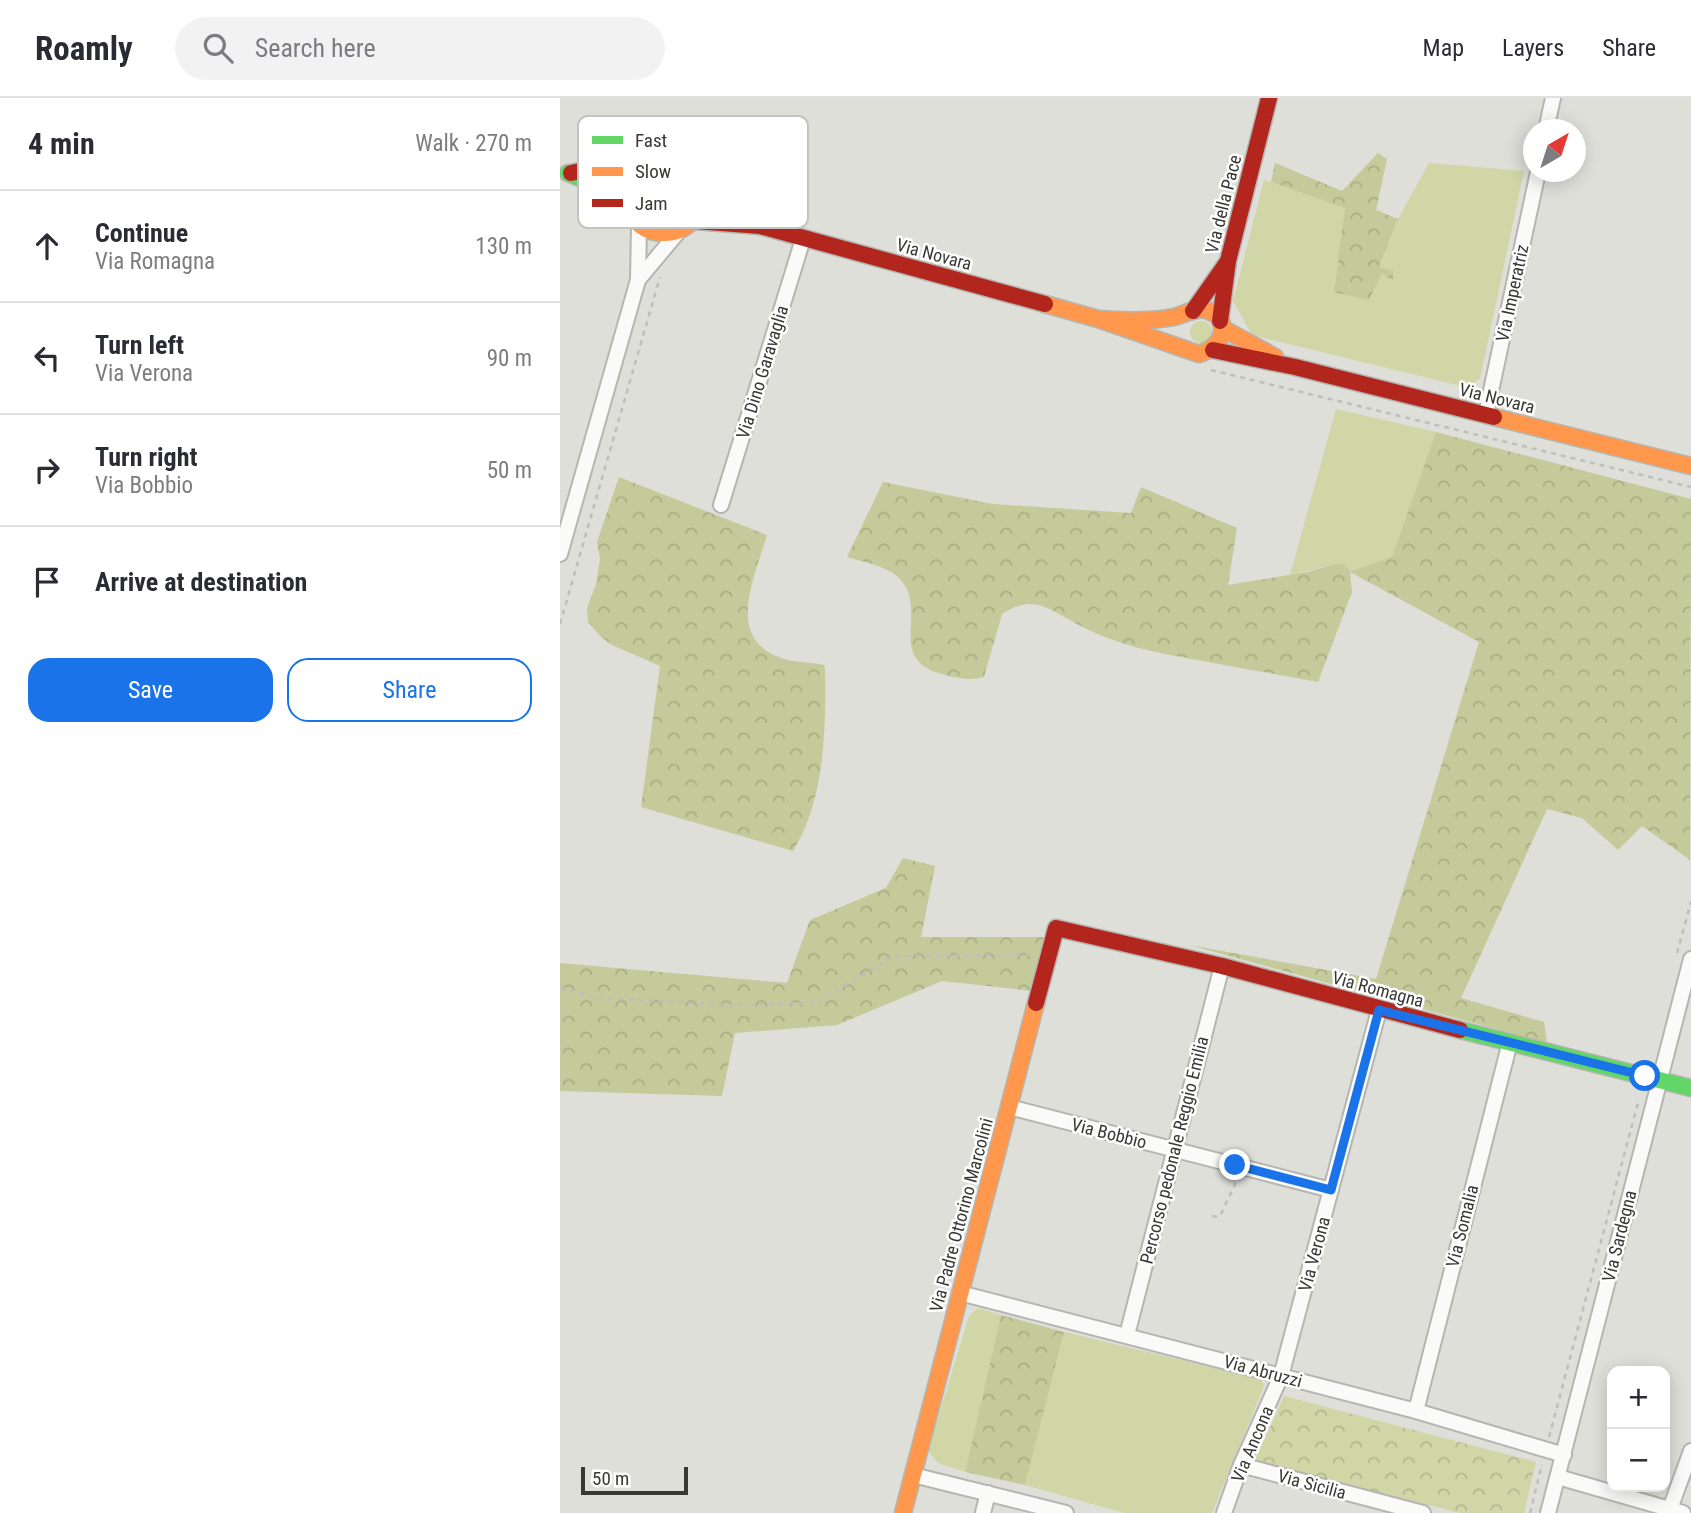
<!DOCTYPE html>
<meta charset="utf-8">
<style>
body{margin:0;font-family:"Roboto Condensed",sans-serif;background:#f2f2f3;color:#2b2b33}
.controls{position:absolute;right:21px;bottom:21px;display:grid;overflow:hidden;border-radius:14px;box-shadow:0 4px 18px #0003}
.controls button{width:63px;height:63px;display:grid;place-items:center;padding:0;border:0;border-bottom:2px solid #e1e1e2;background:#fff;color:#2b2b33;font:35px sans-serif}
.compass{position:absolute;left:963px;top:21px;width:63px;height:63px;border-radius:50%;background:#fff;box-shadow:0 4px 18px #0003;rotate:39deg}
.scale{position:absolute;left:21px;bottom:18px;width:107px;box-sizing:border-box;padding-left:7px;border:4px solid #383834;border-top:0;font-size:19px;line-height:24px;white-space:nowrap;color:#383834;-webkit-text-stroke:5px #fff;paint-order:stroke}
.stop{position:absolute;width:21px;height:21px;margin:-16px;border:5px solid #1a73e8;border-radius:50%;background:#fff}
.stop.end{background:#1a73e8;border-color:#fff;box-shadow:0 2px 7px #0008}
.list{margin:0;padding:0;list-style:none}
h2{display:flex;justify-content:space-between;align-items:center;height:91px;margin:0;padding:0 28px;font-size:30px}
h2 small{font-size:23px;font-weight:400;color:#7c7c81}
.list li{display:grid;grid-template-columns:46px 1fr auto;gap:21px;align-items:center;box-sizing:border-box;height:112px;padding:0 28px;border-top:2px solid #e1e1e2}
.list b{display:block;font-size:26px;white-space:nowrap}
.list p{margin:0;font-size:23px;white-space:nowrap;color:#7c7c81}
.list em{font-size:23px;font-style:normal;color:#7c7c81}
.actions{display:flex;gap:14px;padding:21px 28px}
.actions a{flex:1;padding:16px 0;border:2px solid #1a73e8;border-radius:21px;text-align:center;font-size:24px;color:#1a73e8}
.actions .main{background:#1a73e8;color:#fff}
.icon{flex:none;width:38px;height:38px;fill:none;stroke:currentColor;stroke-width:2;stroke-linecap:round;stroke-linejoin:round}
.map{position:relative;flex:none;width:1131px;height:1415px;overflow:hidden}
header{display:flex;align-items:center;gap:42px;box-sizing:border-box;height:98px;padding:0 35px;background:#fff;border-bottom:2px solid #e1e1e2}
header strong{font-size:33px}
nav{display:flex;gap:38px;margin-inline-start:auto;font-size:24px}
.search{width:490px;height:63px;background:#f2f2f3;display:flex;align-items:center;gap:18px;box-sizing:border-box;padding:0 24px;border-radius:38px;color:#7c7c81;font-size:26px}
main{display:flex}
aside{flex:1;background:#fff}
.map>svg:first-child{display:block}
.grass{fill:#d0d6a6}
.forest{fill:url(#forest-crowns)}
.park{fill:url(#park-crowns)}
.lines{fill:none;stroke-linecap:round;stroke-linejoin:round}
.street-casing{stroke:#b5b5b1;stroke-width:18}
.fast-casing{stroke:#b5b5b1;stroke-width:19}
.slow-casing{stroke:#b5b5b1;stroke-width:19}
.jam-casing{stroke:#b5b5b1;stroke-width:19}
.path{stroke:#bebfbc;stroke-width:2.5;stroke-dasharray:5 5;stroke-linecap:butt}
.street{stroke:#fafaf9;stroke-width:14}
.fast{stroke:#63d668;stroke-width:16}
.slow{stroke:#ff974d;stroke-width:16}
.jam{stroke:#b3261e;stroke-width:16}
.route{stroke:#1a73e8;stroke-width:9}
.labels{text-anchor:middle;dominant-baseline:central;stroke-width:5;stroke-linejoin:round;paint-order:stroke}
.street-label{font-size:18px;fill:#383834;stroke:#fff}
.key{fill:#fff;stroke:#c3c3c2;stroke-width:2}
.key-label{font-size:19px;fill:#383834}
</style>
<header>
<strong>Roamly</strong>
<div class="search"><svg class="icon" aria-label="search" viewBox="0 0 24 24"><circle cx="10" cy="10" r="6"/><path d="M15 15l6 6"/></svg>Search here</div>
<nav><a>Map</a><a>Layers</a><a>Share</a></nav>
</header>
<main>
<aside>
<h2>4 min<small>Walk · 270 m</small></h2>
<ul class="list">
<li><svg class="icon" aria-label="ahead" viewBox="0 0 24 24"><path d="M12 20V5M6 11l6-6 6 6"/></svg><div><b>Continue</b><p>Via Romagna</p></div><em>130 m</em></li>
<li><svg class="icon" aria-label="left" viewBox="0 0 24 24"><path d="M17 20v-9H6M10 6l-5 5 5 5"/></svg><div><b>Turn left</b><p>Via Verona</p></div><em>90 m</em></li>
<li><svg class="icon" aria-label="right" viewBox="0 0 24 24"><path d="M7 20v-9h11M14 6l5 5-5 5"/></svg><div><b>Turn right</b><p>Via Bobbio</p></div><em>50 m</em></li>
<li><svg class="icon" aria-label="arrive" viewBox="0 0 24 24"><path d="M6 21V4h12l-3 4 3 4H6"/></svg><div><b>Arrive at destination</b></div></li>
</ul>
<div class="actions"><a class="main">Save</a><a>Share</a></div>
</aside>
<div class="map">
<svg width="1131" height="1415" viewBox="0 0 1131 1415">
<defs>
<pattern id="forest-crowns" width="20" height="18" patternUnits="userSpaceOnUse" patternTransform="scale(1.75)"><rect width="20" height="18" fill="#c4ca99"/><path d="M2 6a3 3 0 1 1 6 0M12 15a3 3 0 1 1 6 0" fill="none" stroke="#a9ae84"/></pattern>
<pattern id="park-crowns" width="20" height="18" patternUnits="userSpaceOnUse" patternTransform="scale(1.75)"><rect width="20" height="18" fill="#d0d6a6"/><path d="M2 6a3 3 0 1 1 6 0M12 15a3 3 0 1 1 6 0" fill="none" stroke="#b3b890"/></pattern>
</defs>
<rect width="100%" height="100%" fill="#dedfd9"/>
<g class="grass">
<polygon points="869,65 964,73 920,281 905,289 692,237 673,203 704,82 786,110 774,193 822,175 832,182 819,170 838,121"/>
<circle cx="641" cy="234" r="11"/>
<polygon points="776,311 876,334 832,459 789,473 785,467 779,465 730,477"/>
<polygon points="418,1210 441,1217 405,1374 378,1365 368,1353 409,1218"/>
<polygon points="504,1234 701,1281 704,1288 652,1415 564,1415 465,1387"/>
</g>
<g class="forest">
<polygon points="818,55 827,61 816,112 838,121 819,169 833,173 833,183 822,175 809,202 774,194 785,110 711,84 715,65 782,93"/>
<path d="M876,334L1131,401L1130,762L1082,728L1058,752L1022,720L987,711L901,900L984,924L987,945L629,847L816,881L919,544L790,474L792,494L758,584C721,577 685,571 648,564C600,555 559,549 515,525C487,510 473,496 442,516L424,579C410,583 396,580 382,576C326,562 368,514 341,482C329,468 303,464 287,459L323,384L433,406L571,415L581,389L677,430L668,487L747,474L779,465L785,467L790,473L832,459Z"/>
<path d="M59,379L207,437C195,479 164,540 221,560C235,565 250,564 264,567L265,571C266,631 265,702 233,753L81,709L100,568L52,547L41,539L28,524L27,510L36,486L40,461L37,444Z"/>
<polygon points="343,760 375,768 361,839 486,839 473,893 382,883 277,927 175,935 162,998 0,993 0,865 227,885 250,822 326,790"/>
<polygon points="441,1217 504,1234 465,1387 405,1374"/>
</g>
<polygon class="park" points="724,1298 976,1364 964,1415 900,1415 695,1362"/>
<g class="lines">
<g class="street-casing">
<g id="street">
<polyline points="986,32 993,0"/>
<polyline points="78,182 119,133"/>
<polyline points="926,316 978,74"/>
<polyline points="161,407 243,141"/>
<polyline points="0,456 78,182 79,128"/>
<polyline points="449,1009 771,1092"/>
<polyline points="400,1195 856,1313 1004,1357"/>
<polyline points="567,1237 662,868"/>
<polyline points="856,1313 950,944"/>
<polyline points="681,1367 863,1415"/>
<polyline points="353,1377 506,1415"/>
<polyline points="998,1379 1123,1415"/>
<polyline points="1110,1411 1131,1353"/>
<polyline points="423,1415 428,1395"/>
<polyline points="664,1415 681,1367 721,1278 819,912"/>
<polyline points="988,1415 1131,861"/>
</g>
</g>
<g class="fast-casing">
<g id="fast">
<polyline points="8,75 64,98"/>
<polyline points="144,88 199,128"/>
<polyline points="900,932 1131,990"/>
</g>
</g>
<g class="slow-casing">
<g id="slow">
<circle cx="104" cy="95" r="40"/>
<path d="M485,206L538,221L639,256C663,250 674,220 646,212C636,209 623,217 614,219C589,224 563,223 538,221"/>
<polyline points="662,230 715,259"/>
<polyline points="934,319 1131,368"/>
<polyline points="343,1415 476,905"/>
</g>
</g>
<g class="jam-casing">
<g id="jam">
<polyline points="11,75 85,59"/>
<polyline points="135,123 200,128 485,206"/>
<polyline points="633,213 666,166"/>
<polyline points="660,223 668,163 709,0"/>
<polyline points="653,252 735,269 934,319"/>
<polyline points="476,905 496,830 662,868 900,932"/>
</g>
</g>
<g class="path">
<polyline points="651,272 1131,389"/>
<polyline points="0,526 100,179"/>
<polyline points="1117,855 1131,804"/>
<polyline points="0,890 39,900 166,907 256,905 334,858 472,857"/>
<polyline points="652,1118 658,1119 661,1116 677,1082"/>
<polyline points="989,1339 1079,1001"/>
<polyline points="970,1415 982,1366"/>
</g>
<use href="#street" class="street"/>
<use href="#fast" class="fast"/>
<use href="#slow" class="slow"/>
<use href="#jam" class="jam"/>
</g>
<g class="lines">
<polyline class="route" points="675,1067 771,1092 819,912 1085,978"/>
</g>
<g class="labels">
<g class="street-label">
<text transform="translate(663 106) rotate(-76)">Via della Pace</text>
<text transform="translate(374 156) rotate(15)">Via Novara</text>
<text transform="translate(952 195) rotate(-78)">Via Imperatriz</text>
<text transform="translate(202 274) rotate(-73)">Via Dino Garavaglia</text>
<text transform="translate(937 300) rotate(14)">Via Novara</text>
<text transform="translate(818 891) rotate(15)">Via Romagna</text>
<text transform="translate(549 1035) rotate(14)">Via Bobbio</text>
<text transform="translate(614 1052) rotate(-76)">Percorso pedonale Reggio Emilia</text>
<text transform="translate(401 1117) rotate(-75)">Via Padre Ottorino Marcolini</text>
<text transform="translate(902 1128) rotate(-76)">Via Somalia</text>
<text transform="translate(1059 1138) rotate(-76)">Via Sardegna</text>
<text transform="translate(754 1156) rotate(-75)">Via Verona</text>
<text transform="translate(703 1273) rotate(15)">Via Abruzzi</text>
<text transform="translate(692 1346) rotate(-67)">Via Ancona</text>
<text transform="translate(752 1386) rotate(15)">Via Sicilia</text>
</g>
</g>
<rect x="18" y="18" width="230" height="112" rx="10" class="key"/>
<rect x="32" y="38" width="31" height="8" fill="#63d668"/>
<rect x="32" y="69" width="31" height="9" fill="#ff974d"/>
<rect x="32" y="101" width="31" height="8" fill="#b3261e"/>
<g class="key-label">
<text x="75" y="49">Fast</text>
<text x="75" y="80">Slow</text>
<text x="75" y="112">Jam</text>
</g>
</svg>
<div class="controls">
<button>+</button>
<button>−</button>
</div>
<svg class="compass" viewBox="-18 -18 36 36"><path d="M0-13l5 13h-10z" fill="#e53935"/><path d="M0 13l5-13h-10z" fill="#7c7c81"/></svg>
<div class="scale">50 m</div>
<div class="stop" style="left:1085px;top:978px"></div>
<div class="stop end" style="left:675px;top:1067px"></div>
</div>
</main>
